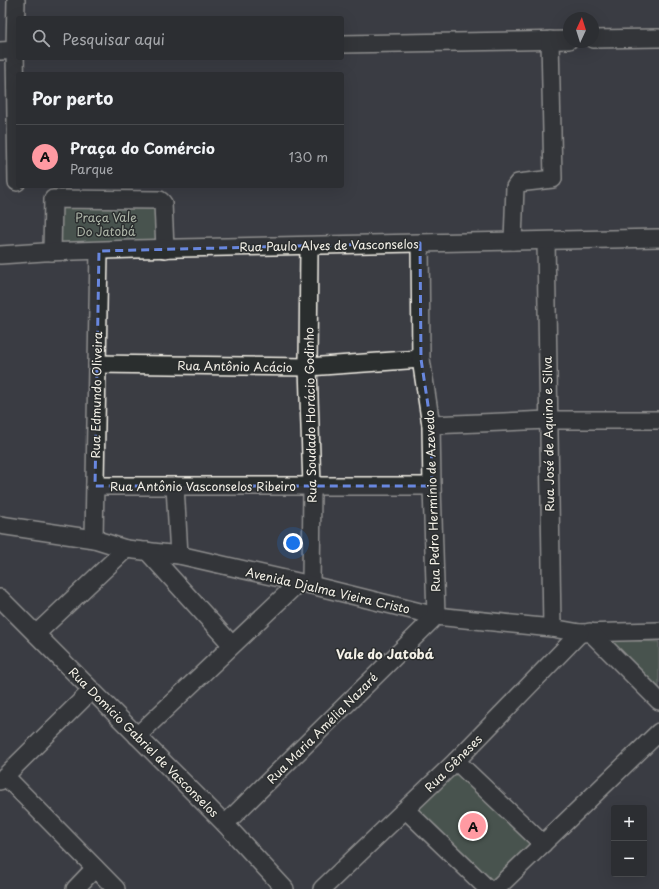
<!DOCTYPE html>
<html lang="pt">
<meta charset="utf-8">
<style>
body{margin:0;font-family:"Playpen Sans",sans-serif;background:#383a3e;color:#f1f3f6}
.controls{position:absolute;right:12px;bottom:12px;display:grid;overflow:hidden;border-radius:4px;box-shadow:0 4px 16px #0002}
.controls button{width:36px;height:36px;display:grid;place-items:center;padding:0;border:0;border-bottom:1px solid #484a4d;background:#2c2e32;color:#f1f3f6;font:20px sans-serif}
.compass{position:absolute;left:563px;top:12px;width:36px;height:36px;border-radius:50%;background:#2c2e32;box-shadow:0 4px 16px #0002;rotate:4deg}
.you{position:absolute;left:293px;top:543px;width:14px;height:14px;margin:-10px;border:3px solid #fff;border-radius:50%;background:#1a73e8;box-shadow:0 0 0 6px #1a73e833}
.badge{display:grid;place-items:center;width:26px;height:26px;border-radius:50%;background:#ff9aa2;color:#111;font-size:13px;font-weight:700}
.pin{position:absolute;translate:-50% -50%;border:2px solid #fff;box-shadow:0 1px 4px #0006}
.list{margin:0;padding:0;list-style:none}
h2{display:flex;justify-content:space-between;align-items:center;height:52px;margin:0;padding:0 16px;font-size:17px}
h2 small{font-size:13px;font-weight:400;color:#a6a8ac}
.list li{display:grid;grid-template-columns:26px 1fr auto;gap:12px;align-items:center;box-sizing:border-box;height:64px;padding:0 16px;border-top:1px solid #484a4d}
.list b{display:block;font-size:15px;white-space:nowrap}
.list p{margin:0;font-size:13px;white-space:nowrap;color:#a6a8ac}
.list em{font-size:13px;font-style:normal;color:#a6a8ac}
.icon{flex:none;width:22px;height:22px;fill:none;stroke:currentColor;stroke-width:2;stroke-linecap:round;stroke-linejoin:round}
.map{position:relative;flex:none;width:659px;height:889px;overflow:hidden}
.search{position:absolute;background:#2c2e32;box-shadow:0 4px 16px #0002;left:16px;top:16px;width:328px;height:44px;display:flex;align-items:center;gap:10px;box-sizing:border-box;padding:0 14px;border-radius:4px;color:#a6a8ac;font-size:15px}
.panel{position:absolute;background:#2c2e32;box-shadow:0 4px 16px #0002;left:16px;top:72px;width:328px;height:116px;border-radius:4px}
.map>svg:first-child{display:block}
.green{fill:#5a705c;stroke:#a7b0a2}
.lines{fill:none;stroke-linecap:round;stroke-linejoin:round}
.street-casing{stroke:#f4f1e8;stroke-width:20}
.street{stroke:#2a2d2e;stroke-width:17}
.marked{fill:none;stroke:#6887de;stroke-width:3;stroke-dasharray:8 5;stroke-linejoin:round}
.labels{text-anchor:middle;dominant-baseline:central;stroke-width:3;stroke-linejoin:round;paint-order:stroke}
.park-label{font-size:12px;fill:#afb7a9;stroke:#2a2d2e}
.street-label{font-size:12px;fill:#f4f1e8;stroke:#2a2d2e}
.neighbourhood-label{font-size:13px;font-weight:bold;fill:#f4f1e8;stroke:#2a2d2e}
</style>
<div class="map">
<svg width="659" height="889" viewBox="0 0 659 889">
<rect width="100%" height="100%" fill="#3b3d43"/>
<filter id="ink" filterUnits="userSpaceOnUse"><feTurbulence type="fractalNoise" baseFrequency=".025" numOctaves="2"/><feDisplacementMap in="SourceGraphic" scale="8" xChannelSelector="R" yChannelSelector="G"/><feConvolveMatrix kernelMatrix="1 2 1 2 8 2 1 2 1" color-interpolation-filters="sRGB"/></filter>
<g filter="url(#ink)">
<g class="green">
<polygon points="57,200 156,202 157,245 56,246"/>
<polygon points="599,639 659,642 659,694"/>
<polygon points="456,768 533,842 489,885 412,809"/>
</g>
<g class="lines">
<g class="street-casing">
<g id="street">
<polyline points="16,0 15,50 17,182"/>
<polyline points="593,39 659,38"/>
<polyline points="342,44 569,40"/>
<polyline points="0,51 18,50"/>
<polyline points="513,241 515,187 518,183 553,179 550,40"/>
<polyline points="546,241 552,628"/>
<polyline points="309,246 308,367 312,486 311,585"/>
<polyline points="52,252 53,199 160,200 163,203 165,249"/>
<polyline points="0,255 44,252 135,249 659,238"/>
<polyline points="97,364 308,367 421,359"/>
<polyline points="431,425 548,420 659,420"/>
<polyline points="95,486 432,486"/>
<polyline points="175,486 179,555"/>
<polyline points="0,525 94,539 126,549 179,555 311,585 436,616 552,628 580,633 659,631"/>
<polyline points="94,539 99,251"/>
<polyline points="147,551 232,645"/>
<polyline points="0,598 225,824 285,889"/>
<polyline points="590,632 659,701"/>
<polyline points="36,634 126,549"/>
<polyline points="137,736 298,583"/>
<polyline points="456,761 543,844"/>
<polyline points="5,776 116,889"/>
<polyline points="0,781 92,690"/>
<polyline points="406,810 488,889"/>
<polyline points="225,824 436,616 432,486 431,425 421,359 420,243"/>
<polyline points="75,889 95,868"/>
<polyline points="322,889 456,761 580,633"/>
<polyline points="496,889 659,732"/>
</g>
</g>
<use href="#street" class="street"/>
</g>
</g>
<path d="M0 0H659V889H0ZM420,243L421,359L431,425L432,486H95L99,251Z" fill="#3b3d43" fill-opacity=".55" fill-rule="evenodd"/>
<path class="marked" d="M420,243L421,359L431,425L432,486H95L99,251Z"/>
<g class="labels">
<g class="park-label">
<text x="106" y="217">Praça Vale<tspan x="106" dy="14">Do Jatobá</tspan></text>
</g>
<g class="street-label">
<text transform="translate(329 245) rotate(-1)">Rua Paulo Alves de Vasconselos</text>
<text transform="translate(235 366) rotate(1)">Rua Antônio Acácio</text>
<text transform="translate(96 395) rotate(-89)">Rua Edmundo Oliveira</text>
<text transform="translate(310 415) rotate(-91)">Rua Soudado Horácio Godinho</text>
<text transform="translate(548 434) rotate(-91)">Rua José de Aquino e Silva</text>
<text x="203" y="486">Rua Antônio Vasconselos Ribeiro</text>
<text transform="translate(432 501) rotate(-92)">Rua Pedro Hermínio de Azevedo</text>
<text transform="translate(328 590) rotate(13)">Avenida Djalma Vieira Cristo</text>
<text transform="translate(322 728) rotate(-45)">Rua Maria Amélia Nazaré</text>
<text transform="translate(144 742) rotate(45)">Rua Domício Gabriel de Vasconselos</text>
<text transform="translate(453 763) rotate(-45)">Rua Gêneses</text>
</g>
<g class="neighbourhood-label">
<text x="385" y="653">Vale do Jatobá</text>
</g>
</g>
</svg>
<div class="controls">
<button>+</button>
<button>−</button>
</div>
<svg class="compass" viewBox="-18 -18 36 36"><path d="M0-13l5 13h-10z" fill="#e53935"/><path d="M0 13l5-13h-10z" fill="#a6a8ac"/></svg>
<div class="you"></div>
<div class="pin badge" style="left:473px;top:826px">A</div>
<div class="search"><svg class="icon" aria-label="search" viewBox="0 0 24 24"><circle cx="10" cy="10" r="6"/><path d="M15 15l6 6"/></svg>Pesquisar aqui</div>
<section class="panel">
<h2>Por perto<small></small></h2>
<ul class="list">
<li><span class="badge">A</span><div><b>Praça do Comércio</b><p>Parque</p></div><em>130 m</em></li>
</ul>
</section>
</div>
